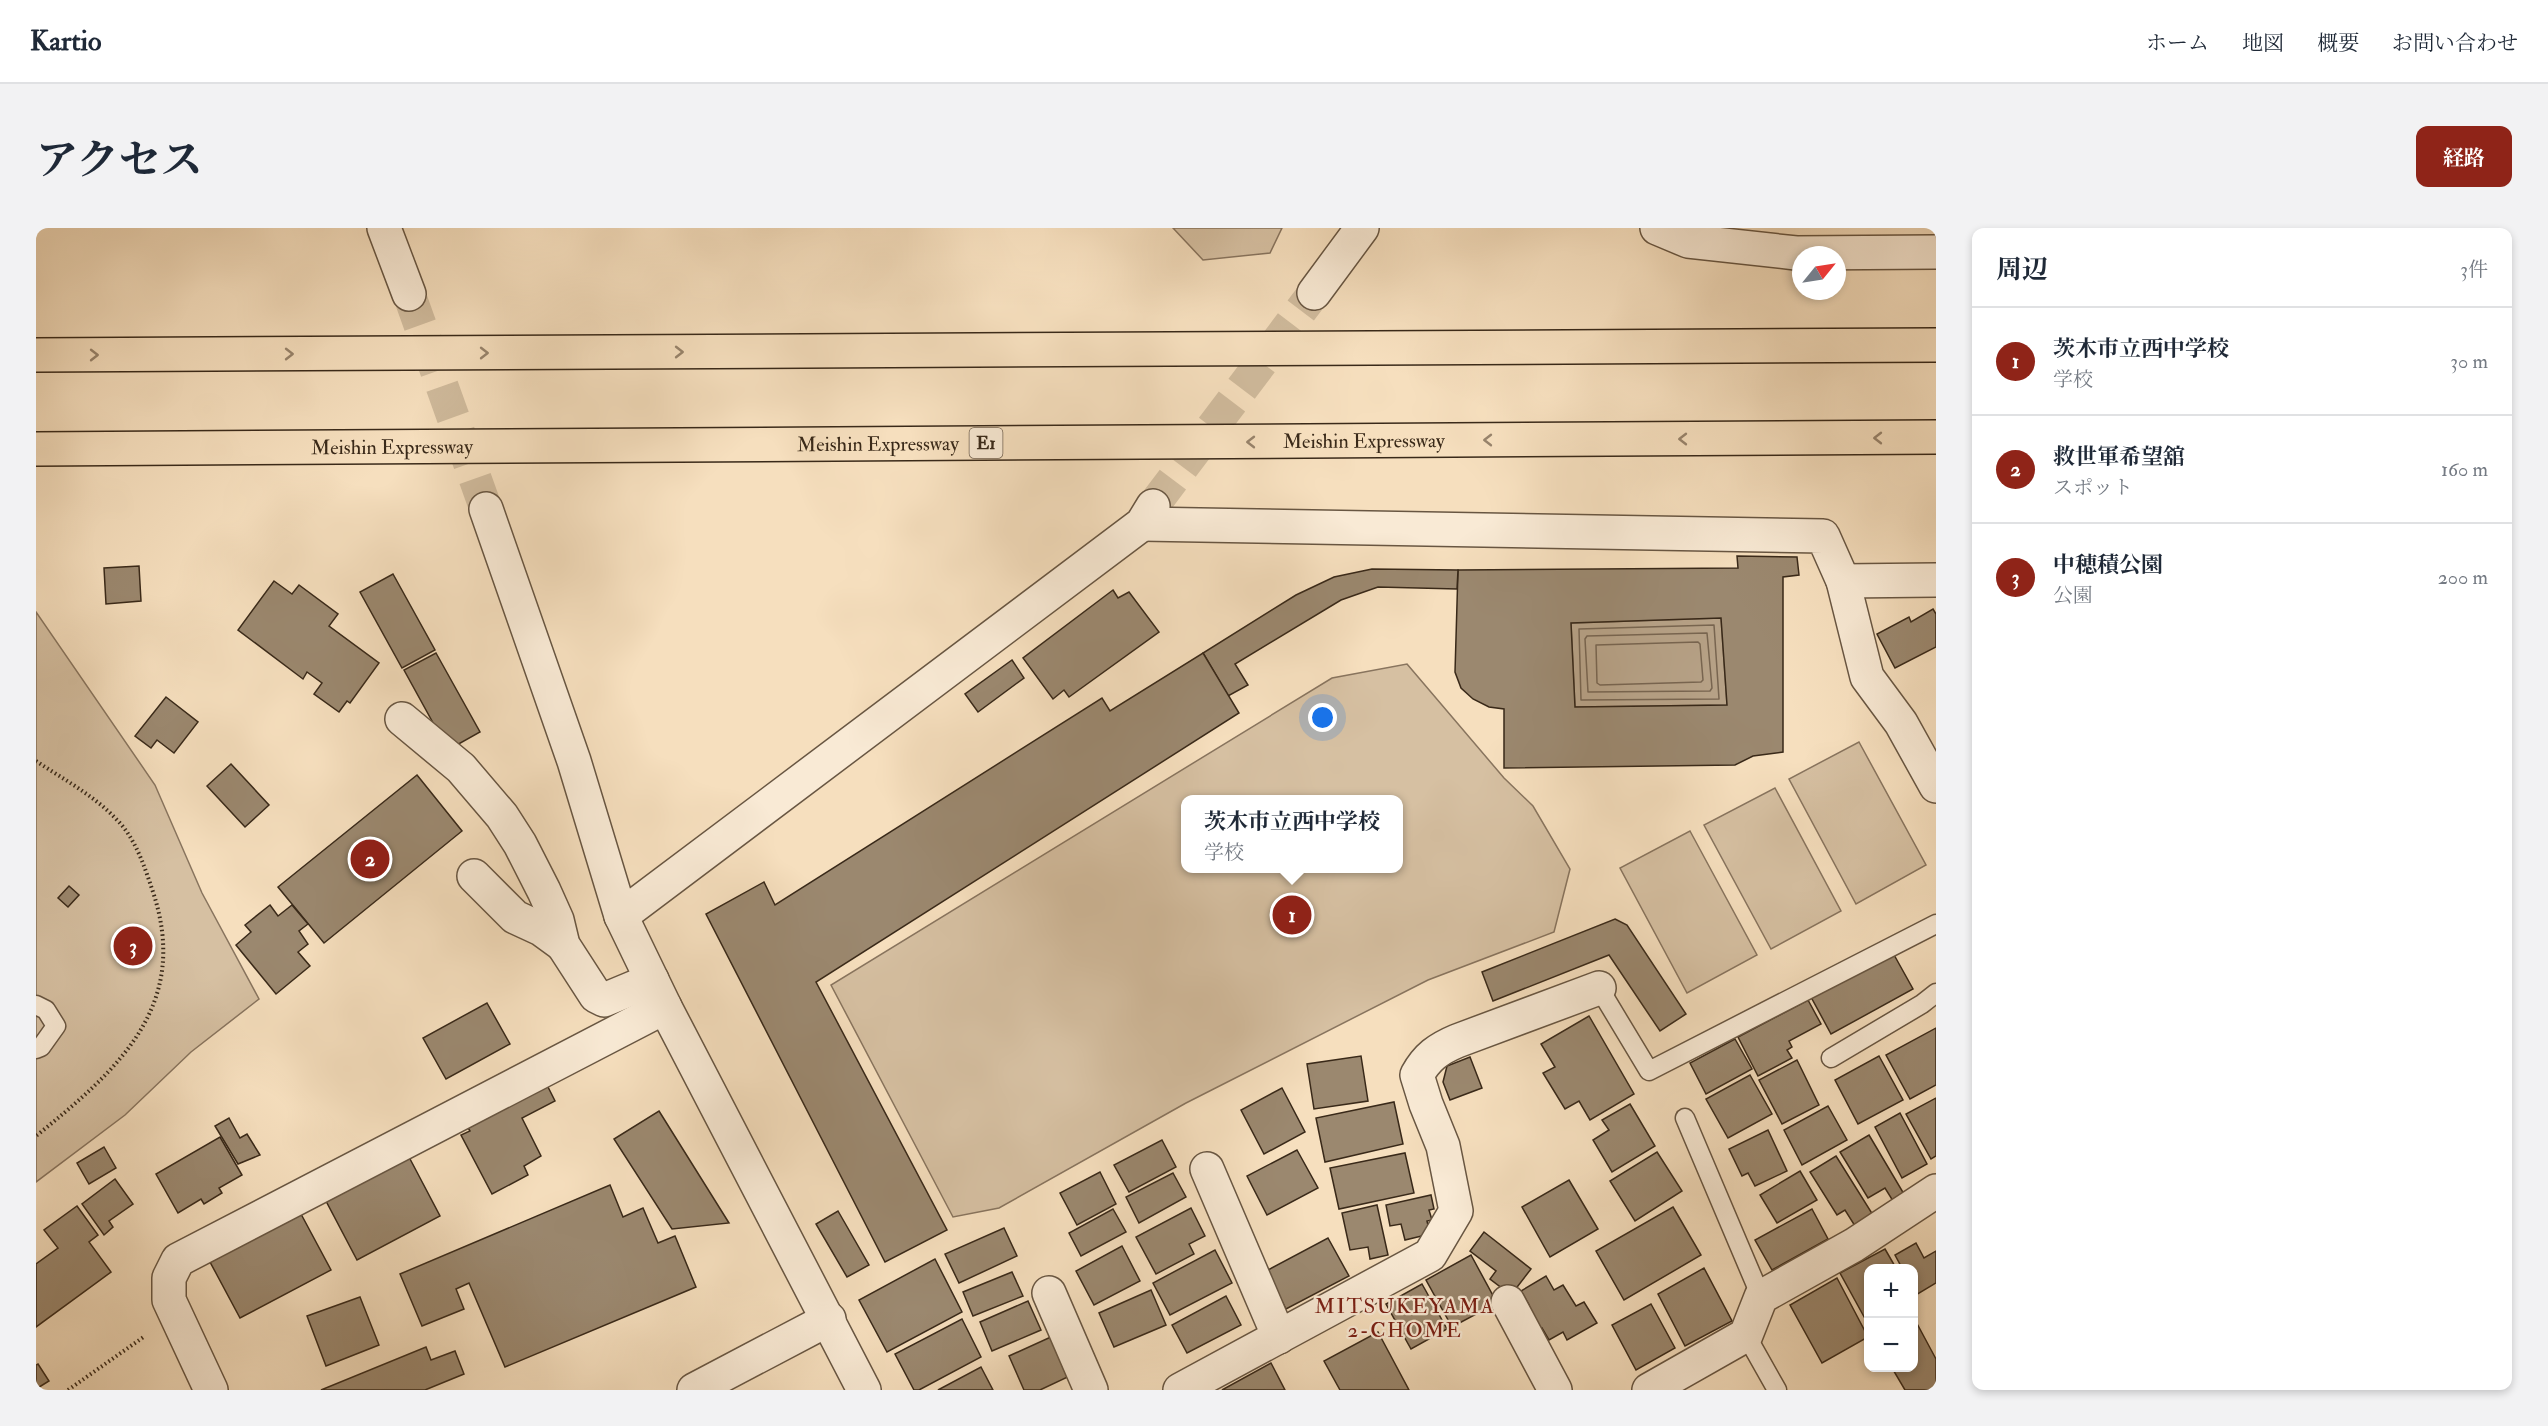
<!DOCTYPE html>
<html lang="ja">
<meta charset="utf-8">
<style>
body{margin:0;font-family:"IM FELL Double Pica","Noto Serif JP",serif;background:#f2f2f3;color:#1f2937}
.controls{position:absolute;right:18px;bottom:18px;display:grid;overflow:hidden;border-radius:12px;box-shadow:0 3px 9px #0003}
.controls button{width:54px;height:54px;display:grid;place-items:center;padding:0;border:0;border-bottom:2px solid #e0e1e3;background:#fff;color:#1f2937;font:30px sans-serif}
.compass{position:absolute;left:1756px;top:18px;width:54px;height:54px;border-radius:50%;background:#fff;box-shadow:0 3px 9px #0003;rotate:60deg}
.you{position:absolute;left:1287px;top:490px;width:21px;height:21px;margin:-15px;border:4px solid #fff;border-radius:50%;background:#1a73e8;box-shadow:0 0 0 9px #1a73e833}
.badge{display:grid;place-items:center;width:39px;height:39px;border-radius:50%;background:#8f2418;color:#fff;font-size:20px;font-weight:700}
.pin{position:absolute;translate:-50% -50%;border:3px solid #fff;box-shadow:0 2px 6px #0006}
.popup{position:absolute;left:1145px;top:567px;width:222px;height:78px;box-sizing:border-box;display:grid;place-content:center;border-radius:12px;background:#fff;filter:drop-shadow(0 2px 4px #0005);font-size:20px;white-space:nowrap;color:#747a83}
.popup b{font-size:22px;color:#1f2937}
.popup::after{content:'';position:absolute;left:50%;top:100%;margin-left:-12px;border:12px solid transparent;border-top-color:#fff}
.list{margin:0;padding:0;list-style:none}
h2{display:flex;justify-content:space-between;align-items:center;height:78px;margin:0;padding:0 24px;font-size:26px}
h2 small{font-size:20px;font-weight:400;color:#747a83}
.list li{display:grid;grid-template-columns:39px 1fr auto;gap:18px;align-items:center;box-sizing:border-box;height:108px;padding:0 24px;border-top:2px solid #e0e1e3}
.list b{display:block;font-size:22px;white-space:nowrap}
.list p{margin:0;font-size:20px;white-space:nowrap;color:#747a83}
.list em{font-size:20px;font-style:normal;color:#747a83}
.map{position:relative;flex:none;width:1900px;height:1162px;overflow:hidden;border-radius:12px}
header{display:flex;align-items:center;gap:36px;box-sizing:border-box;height:84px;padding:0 30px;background:#fff;border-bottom:2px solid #e0e1e3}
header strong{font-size:28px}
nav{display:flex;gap:33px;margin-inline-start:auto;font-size:21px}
.intro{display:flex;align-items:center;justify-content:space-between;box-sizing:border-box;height:144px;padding:0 36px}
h1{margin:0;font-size:42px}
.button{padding:15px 27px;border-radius:12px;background:#8f2418;color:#fff;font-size:21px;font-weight:700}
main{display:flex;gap:36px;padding:0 36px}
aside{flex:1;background:#fff;border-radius:12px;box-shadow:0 3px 9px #0003}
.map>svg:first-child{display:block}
.green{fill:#d6c0a2;stroke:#88745e;stroke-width:1.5;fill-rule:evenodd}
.water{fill:#b6a186;stroke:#84715a;stroke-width:1.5}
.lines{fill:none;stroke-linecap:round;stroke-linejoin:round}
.shore{stroke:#786550;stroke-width:1.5}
.building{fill:#9b886f;stroke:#392919;stroke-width:1.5;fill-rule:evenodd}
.tertiary-tunnel{stroke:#d0bb9d;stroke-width:33;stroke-dasharray:33 16;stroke-linecap:butt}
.service-casing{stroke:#685642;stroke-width:21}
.minor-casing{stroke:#685642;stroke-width:36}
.tertiary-casing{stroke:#685642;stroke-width:36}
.motorway-casing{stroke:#392919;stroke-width:36}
.path{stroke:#392919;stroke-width:4;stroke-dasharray:1.5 3;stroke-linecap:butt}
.service{stroke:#f9ead5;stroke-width:18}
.minor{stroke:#f9ead5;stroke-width:33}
.tertiary{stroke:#f9ead5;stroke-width:33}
.motorway{stroke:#f6dfbe;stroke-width:33}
.oneway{stroke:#98846c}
.labels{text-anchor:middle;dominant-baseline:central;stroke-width:4.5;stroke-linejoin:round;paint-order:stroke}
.shield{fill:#f9ead5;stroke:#736351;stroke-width:1.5}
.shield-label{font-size:18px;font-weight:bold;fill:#392919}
.street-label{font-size:20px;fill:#392919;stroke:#f9ead5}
.neighbourhood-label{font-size:21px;letter-spacing:1.5px;fill:#7a1f14;stroke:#f9ead5}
</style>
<header>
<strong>Kartio</strong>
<nav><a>ホーム</a><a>地図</a><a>概要</a><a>お問い合わせ</a></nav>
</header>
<div class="intro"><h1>アクセス</h1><a class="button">経路</a></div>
<main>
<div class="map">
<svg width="1900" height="1162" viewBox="0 0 1900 1162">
<rect width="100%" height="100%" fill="#f6dfbe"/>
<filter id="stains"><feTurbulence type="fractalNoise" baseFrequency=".00333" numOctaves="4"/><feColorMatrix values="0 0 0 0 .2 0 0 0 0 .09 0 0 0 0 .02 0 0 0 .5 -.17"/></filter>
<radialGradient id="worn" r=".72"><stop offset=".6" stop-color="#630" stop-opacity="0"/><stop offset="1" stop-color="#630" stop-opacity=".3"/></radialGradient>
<g class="green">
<polygon points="1137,0 1246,0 1234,25 1167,32"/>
<polygon points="0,384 119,557 166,665 223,771 155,824 89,887 0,954"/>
<path d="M1371,436L1468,550L1497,578L1534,641L1518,704L1392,752L1150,875L963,980L917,989L795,757L1296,450ZM1150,572H1362V640H1150Z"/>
<polygon points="1823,514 1890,637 1820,676 1753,551"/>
<polygon points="1739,560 1805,683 1735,721 1668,597"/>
<polygon points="1654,603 1721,727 1651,765 1584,640"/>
</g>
<polygon class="water" points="1685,390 1691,477 1539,479 1535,395"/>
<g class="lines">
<g class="shore">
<polygon points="1678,397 1683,471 1545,472 1543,401"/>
<polygon points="1671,405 1676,460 1674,463 1552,464 1549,411 1551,408"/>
<polygon points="1662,414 1664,416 1667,452 1665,454 1564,457 1561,455 1560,417"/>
</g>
</g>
<g class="building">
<path d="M1701,328L1761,329L1763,347L1747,349V524L1717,528L1699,537L1468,540V481L1453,479L1437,471L1425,460L1419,444L1422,342L1702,340ZM1685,390L1691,477L1539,479L1535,395Z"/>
<polygon points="103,338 105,373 70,376 68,340"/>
<polygon points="1336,341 1422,342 1421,361 1342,359 1305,372 1199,436 1212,457 1192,468 1167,425 1260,367 1298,349"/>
<polygon points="357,346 399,422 366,440 324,364"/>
<polygon points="238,353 256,366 263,357 302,386 293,398 343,435 314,475 311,473 303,484 278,466 286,455 271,444 267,451 202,402"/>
<polygon points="1077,362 1082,370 1093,364 1123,404 1033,469 1028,462 1017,471 987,430"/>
<polygon points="1897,381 1900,386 1900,419 1859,440 1841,406 1873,389 1875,394"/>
<polygon points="400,425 444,504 412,522 368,442"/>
<polygon points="1167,425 1203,485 780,754 911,1002 849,1034 670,686 728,654 739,677 1066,470 1074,483"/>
<polygon points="976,432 988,450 942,484 929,466"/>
<polygon points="130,469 162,494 138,525 121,512 115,520 99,508"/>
<polygon points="195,536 233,577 209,599 171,558"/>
<polygon points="381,547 426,603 288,715 242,659"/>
<polygon points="33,658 43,667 32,679 22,670"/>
<polygon points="234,677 242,688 256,677 272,696 263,703 272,716 262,724 274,738 240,766 200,717 215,704 209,697"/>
<polygon points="1579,691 1591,697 1650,786 1624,803 1573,727 1457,773 1446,744"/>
<polygon points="1857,725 1877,761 1795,806 1775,769"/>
<polygon points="1772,772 1785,796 1753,813 1756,819 1751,822 1756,830 1722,848 1702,809"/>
<polygon points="451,775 474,816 410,851 387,810"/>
<polygon points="1553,788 1598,866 1554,892 1543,873 1529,881 1507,845 1519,839 1505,816"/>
<polygon points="1900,800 1900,857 1874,871 1850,827"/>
<polygon points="1699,811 1716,841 1670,866 1654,835"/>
<polygon points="1325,828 1332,873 1278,881 1271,836"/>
<polygon points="1843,828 1867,872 1822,896 1799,852"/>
<polygon points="1434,829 1446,860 1414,872 1407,854 1411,838"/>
<polygon points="1761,832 1783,877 1746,896 1723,852"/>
<polygon points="1714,847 1736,886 1692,910 1670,871"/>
<polygon points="508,851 519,873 486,890 505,928 488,938 492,947 456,966 425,907 434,903 428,893"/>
<polygon points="1246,860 1269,904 1228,926 1205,882"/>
<polygon points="1900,870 1900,928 1895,931 1870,886"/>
<polygon points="1358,874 1367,916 1289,934 1280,890"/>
<polygon points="1594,876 1619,918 1576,944 1557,912 1573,902 1566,892"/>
<polygon points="1792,878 1811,912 1766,937 1748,902"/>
<polygon points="623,883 693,995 636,1001 578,911"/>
<polygon points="1864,885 1891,936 1866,950 1839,899"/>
<polygon points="193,890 204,910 211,906 224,927 202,936 179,898"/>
<polygon points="1732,902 1751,943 1719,958 1712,945 1706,948 1693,921"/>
<polygon points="1833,907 1868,966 1857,973 1849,960 1832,970 1804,924"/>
<polygon points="184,909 206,947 183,960 186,965 168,976 165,971 142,985 120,946"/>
<polygon points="1126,912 1140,939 1093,964 1078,937"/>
<polygon points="68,919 80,940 53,956 41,935"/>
<polygon points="1261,922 1282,960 1231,987 1211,948"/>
<polygon points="1621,924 1646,963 1599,993 1574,953"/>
<polygon points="1369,925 1378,965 1303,981 1294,940"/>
<polygon points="1800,928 1837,987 1819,998 1809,982 1801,987 1774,944"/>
<polygon points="373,929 404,988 321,1032 290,973"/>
<polygon points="1764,943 1781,972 1741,995 1724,967"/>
<polygon points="1064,944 1080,976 1041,997 1024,965"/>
<polygon points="1137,945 1150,969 1103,995 1090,969"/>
<polygon points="79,951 97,976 73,993 77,999 68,1007 46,976"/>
<polygon points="1533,952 1562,1001 1514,1029 1486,979"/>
<polygon points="574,957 587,989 607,980 622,1015 639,1008 660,1059 469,1139 433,1055 420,1061 428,1081 386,1098 364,1046"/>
<polygon points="1395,967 1398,981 1393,982 1396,992 1391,993 1394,1006 1369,1012 1365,996 1354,998 1350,977"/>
<polygon points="1341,977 1352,1027 1334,1031 1332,1019 1314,1022 1306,985"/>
<polygon points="41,978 62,1007 53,1014 75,1044 0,1099 0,1036 22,1020 8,1002"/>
<polygon points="1637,979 1665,1027 1588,1072 1560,1023"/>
<polygon points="1155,980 1169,1008 1153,1016 1158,1026 1120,1046 1100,1009"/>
<polygon points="1077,981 1090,1004 1045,1028 1033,1005"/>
<polygon points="1776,981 1792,1011 1736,1042 1719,1012"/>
<polygon points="802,983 833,1037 811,1049 780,996"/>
<polygon points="265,986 295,1042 204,1090 174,1034"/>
<polygon points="968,1000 981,1028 923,1055 909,1026"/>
<polygon points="1448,1004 1495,1041 1475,1067 1454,1051 1460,1043 1434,1023"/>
<polygon points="1292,1010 1313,1048 1250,1081 1230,1043"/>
<polygon points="1880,1015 1888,1030 1900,1023 1900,1055 1880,1067 1878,1062 1878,1040 1866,1040 1859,1027"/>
<polygon points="1086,1018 1104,1053 1058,1077 1040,1043"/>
<polygon points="1849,1021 1860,1040 1832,1040 1832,1096 1804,1045"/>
<polygon points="1179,1022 1196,1055 1134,1087 1117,1055"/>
<polygon points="1435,1027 1461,1075 1416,1099 1390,1052"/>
<polygon points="899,1031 926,1084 851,1124 823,1072"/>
<polygon points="1668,1040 1696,1093 1649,1118 1622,1066"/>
<polygon points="976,1044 987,1068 937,1088 927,1064"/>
<polygon points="1510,1048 1518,1062 1527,1057 1540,1078 1548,1074 1561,1095 1531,1112 1527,1104 1513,1112 1506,1100 1502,1102 1489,1079 1493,1077 1485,1063"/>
<polygon points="1801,1050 1832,1109 1786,1135 1754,1077"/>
<polygon points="1386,1056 1411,1101 1375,1121 1350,1076"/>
<polygon points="1115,1062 1130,1097 1078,1119 1063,1085"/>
<polygon points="1190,1068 1205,1097 1151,1125 1136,1097"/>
<polygon points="324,1069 343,1117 290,1138 271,1088"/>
<polygon points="992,1073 1005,1102 956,1123 944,1094"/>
<polygon points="1615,1076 1639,1120 1600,1142 1576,1097"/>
<polygon points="1878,1090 1900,1131 1900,1162 1869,1162 1856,1140 1878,1140"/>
<polygon points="926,1091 945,1129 883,1162 878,1162 859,1126"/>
<polygon points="1342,1104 1373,1162 1304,1162 1288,1133"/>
<polygon points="1017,1108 1036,1147 1004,1162 988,1162 973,1128"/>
<polygon points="390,1119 395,1132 419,1123 428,1146 389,1162 285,1162"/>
<polygon points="1235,1135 1249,1162 1186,1162"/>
<polygon points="2,1136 13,1153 0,1161 0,1137"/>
<polygon points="945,1139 957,1162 902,1162"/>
</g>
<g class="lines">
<g class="tertiary-tunnel">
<polyline points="373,66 450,281"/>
<polyline points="1117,278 1278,65"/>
</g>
<g class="service-casing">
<g id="service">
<polyline points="1563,760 1613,843 1900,696"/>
<polyline points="0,777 10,782 20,798 5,819 0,821"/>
<polyline points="1795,830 1886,776 1900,765"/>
<polyline points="1649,890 1725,1069"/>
<polyline points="1710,1107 1741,1162"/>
</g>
</g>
<g class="minor-casing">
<g id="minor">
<polyline points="1106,296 1787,308 1807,353 1831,449 1865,495 1900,558"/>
<polyline points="1807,353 1900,352"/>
<polyline points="366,491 425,540 466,588 484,616 508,663 521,692 527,717 560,768 568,772 616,752"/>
<polyline points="438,648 479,689 505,701 527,717"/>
<polyline points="1171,941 1243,1109"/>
<polyline points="1013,1065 1055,1162"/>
<polyline points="1472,1074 1519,1162"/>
<polyline points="175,1162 133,1072 133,1050 142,1032 629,779"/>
<polyline points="658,1162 793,1091"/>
<path d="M1144,1162L1394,1027L1420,983L1407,918L1390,876L1381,847C1391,829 1402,821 1421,813L1563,760"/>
<polyline points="1613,1162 1710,1107 1725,1069 1818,1017 1900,963"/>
</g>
</g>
<g class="tertiary-casing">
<g id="tertiary">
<polyline points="348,0 373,66"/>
<polyline points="1621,0 1652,13 1760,25 1900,24"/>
<polyline points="1278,65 1326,0"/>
<polyline points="450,281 538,533 585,688 629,779 828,1162"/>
<polyline points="585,688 1106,296 1117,278"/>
</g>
</g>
<g class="motorway-casing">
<g id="motorway">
<polyline points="0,127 1900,117"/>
<path id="s1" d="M0,221L1900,209"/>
</g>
</g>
<g class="path">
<path d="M0,533C27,551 59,568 81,592C99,610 108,637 116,661C156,777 83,841 0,908"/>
<polyline points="32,1162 109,1108"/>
</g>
<use href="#service" class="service"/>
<use href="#minor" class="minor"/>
<use href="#tertiary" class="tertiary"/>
<use href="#motorway" class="motorway"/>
</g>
<defs><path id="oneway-chevron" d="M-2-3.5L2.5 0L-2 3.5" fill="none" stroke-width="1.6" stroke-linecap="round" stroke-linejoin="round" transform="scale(1.5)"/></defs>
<g class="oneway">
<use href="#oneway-chevron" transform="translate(643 124)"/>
<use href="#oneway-chevron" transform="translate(448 125)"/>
<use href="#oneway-chevron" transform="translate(253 126)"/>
<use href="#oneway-chevron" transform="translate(58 127)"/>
<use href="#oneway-chevron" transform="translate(1842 210) rotate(180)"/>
<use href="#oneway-chevron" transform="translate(1647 211) rotate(180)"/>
<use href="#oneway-chevron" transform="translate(1452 212) rotate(180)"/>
<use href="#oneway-chevron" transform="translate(1215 214) rotate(180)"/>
</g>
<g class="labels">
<rect class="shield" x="933.5" y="200" width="33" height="30" rx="4.5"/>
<g class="shield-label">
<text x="950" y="215">E1</text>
</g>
<g class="street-label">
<text stroke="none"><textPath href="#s1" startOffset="1328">Meishin Expressway</textPath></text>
<text stroke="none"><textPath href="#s1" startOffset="842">Meishin Expressway</textPath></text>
<text stroke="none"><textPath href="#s1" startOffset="356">Meishin Expressway</textPath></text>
</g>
<g class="neighbourhood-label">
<text x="1369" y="1078">MITSUKEYAMA<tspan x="1369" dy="24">2-CHOME</tspan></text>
</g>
</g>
<rect width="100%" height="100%" filter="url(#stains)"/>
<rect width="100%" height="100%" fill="url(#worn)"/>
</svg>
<div class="controls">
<button>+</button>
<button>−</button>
</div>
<svg class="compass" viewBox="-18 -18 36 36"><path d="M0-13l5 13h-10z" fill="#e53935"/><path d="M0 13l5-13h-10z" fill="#747a83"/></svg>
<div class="you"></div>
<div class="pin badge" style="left:1256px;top:687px">1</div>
<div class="popup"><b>茨木市立西中学校</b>学校</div>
<div class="pin badge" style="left:334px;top:631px">2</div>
<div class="pin badge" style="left:97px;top:718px">3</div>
</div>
<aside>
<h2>周辺<small>3件</small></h2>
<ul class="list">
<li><span class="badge">1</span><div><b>茨木市立西中学校</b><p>学校</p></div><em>30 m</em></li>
<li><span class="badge">2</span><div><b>救世軍希望舘</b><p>スポット</p></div><em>160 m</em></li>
<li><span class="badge">3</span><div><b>中穂積公園</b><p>公園</p></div><em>200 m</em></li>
</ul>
</aside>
</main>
